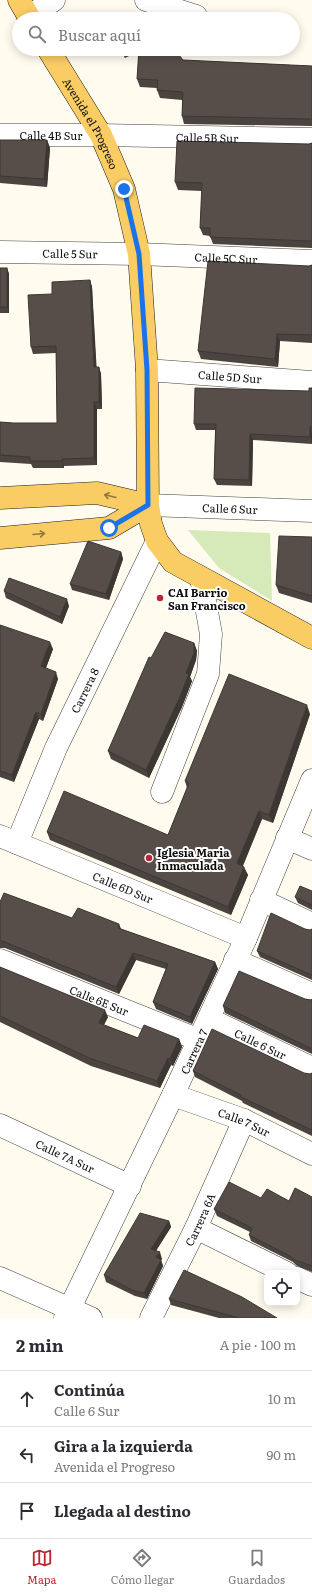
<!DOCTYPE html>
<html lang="es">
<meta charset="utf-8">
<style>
body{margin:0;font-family:Literata,serif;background:#f2f2f3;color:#2b2b33}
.controls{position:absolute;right:12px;bottom:12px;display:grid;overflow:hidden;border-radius:8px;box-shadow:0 2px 10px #0003}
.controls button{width:36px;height:36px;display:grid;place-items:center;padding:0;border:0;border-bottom:1px solid #e1e1e2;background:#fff;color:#2b2b33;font:20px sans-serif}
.stop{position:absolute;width:12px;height:12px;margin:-9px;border:3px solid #1a73e8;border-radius:50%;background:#fff}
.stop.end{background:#1a73e8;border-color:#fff;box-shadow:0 1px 4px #0008}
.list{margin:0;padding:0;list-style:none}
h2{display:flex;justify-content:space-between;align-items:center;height:52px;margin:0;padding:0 16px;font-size:17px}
h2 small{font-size:13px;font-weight:400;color:#7c7c81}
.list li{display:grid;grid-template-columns:26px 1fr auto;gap:12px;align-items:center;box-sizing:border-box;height:56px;padding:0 16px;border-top:1px solid #e1e1e2}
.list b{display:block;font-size:15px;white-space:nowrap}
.list p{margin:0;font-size:13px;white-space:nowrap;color:#7c7c81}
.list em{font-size:13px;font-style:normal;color:#7c7c81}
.icon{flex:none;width:22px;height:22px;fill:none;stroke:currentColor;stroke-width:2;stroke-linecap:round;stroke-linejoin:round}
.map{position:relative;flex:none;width:312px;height:1318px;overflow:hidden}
.search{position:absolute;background:#fff;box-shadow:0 2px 10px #0003;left:12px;right:12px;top:12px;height:44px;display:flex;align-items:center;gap:10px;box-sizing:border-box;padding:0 14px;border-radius:22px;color:#7c7c81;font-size:15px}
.sheet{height:220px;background:#fff}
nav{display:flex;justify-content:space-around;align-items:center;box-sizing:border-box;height:56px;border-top:1px solid #e1e1e2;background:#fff;font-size:11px;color:#7c7c81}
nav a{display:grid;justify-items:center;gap:2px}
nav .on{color:#c02434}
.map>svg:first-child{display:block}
.green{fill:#d5eab8}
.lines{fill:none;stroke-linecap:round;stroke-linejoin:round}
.minor-casing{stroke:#414141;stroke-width:23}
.major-casing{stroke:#1f1f1f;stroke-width:23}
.minor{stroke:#fff;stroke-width:22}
.major{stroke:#facd64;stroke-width:22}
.wall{fill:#4b4340}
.shaded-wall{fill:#3d3734}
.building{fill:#574e4a;stroke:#3d3734}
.oneway{stroke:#90773d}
.route{stroke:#1a73e8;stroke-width:5}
.poi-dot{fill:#c02434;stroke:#fff;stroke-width:1.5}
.labels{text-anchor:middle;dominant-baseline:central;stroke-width:4;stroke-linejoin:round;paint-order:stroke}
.street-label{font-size:11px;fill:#0e0e0e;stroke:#fff}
.poi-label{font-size:11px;font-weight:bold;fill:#0e0e0e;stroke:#fff;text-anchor:start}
</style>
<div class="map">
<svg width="312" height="1318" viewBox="0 0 312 1318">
<rect width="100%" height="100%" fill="#fffbef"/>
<polygon class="green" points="188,530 270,533 272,601 219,568"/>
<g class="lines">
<g class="minor-casing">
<g id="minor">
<polyline points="146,0 196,16"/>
<polyline points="28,17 54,0"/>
<path id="s1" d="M0,135H101L312,139"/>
<path id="s2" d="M0,252L139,254L312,261"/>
<path id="s3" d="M147,370L312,382"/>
<path id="s4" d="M148,505L312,511"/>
<polyline points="162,792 208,674 211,634 201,578"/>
<path id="s5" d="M0,836L246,938"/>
<polyline points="287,838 312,849"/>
<path id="s6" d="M17,843L56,748L157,541"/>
<polyline points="261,900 312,924"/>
<path id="s7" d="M0,960L199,1040"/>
<polyline points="235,960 312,994"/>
<path id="s8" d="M209,1019L312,1068"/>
<path id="s9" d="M173,1095L244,1120L312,1154"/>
<path id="s10" d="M0,1125L130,1186"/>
<polyline points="196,1228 287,1273"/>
<polyline points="0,1278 91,1318"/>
<polyline points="297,1278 312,1285"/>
<path id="s11" d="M65,1318L173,1095L246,938L312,780"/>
<path id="s12" d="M151,1318L196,1228L244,1120"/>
</g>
</g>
<g class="major-casing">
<g id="major">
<polyline points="19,0 30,19"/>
<path id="s13" d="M48,49L101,135L124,189L139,254L147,370L148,505L151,524L157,541L173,562L312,638"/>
<polyline points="0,498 97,493 148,505"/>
<polyline points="0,538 109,528 148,505"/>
</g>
</g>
<use href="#minor" class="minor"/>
<use href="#major" class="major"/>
</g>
<g class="wall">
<polygon points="120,49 176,49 176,52 183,60 312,66 312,126 184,124 182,116 182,100 160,98 157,90 157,88 140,87 137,79 139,51 125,58"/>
<polygon points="0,140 47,140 50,148 47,187 0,183"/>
<polygon points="312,143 312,248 213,244 210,236 203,235 200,228 202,191 178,190 175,182"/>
<polygon points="312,265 312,343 280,341 278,367 201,359 198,351 309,266"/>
<polygon points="0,268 7,268 9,274 9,313 0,313"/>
<polygon points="90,280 92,287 96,367 99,367 101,374 102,409 97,409 97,465 64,466 64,468 33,468 31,464 0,462 0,422 13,423 57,423 56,353 33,354 31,347 52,294"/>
<polygon points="312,388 312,444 253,440 252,486 217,485 214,479 215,430 196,430 194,424 309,391"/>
<polygon points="312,537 312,603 279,593 276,585"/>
<polygon points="121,552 123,559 109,600 72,590 70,584"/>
<polygon points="4,591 69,606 62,624 6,598"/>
<polygon points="0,625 53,649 46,668 58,679 43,721 39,719 14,782 0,777"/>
<polygon points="194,643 197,651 196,660 190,677 192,681 182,707 149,778 111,759 108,751 151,658"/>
<polygon points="310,714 273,823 262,819 243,866 248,875 231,915 50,840 47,832 168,835 187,788 185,781"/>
<polygon points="312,891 312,910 298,903 295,897"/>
<polygon points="0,902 121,929 215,962 218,969 192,1024 156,1009 153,1002 166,969 136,960 119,994 5,948 0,948"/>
<polygon points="305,929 310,930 312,929 312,980 260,957 257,951"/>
<polygon points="0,967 108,1017 104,1025 138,1038 179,1039 182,1047 173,1066 171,1065 160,1088 91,1066 0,1022"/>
<polygon points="305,999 311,1000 312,999 312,1054 225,1013 223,1006"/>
<polygon points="193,1071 304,1073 310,1074 312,1073 312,1136 243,1103 242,1101 195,1077"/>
<polygon points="312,1197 312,1272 297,1266 293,1262 251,1241 249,1235 250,1232 217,1216 214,1209 261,1198 289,1201"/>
<polygon points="169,1221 171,1227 156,1251 162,1259 161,1260 163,1266 147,1299 135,1296 106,1282 104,1275"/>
<polygon points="169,1299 277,1318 219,1318 171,1305"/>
</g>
<g class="shaded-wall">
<polygon points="47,140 50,148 47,187 44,179"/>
<polygon points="7,268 9,274 9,313 7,307"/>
<polygon points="90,280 92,287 97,374 94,367"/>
<polygon points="277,334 280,341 278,367 275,359"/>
<polygon points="99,367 101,374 102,409 99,402"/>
<polygon points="94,402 97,409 97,465 94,458"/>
<polygon points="310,427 312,432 312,443 310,437"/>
<polygon points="250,434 253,440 252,486 249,480"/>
<polygon points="62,459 64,466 64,468 62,461"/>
<polygon points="121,552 123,559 109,600 106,594"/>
<polygon points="67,599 69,606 62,624 60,617"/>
<polygon points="50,642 53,649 44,673 41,666"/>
<polygon points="194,643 197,651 196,660 190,677 192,681 182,707 149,778 146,770"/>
<polygon points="56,672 58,679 43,721 41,714"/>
<polygon points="307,705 310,714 273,823 269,815"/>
<polygon points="36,712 39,719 14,782 12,775"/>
<polygon points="259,811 262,819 240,872 237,863"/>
<polygon points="244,867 248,875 231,915 228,907"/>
<polygon points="119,924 122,931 118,928"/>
<polygon points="133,953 136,960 119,994 116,987"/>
<polygon points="215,962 218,969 192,1024 190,1017"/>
<polygon points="105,1010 108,1017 101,1030 99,1023"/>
<polygon points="179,1039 182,1047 173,1066 170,1059"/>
<polygon points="168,1058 171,1065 160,1088 157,1081"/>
<polygon points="169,1221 171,1227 153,1255 151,1249"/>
<polygon points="160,1252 162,1259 161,1260 163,1266 147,1299 144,1293 156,1257"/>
</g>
<g class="building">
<polygon points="139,49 174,49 183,60 312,66 312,119 309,119 182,116 183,92 157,90 158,80 137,79"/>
<polygon points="0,140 47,140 44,179 0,176"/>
<polygon points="177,141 309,144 312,143 312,241 310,241 210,237 210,228 200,228 202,183 175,182"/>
<polygon points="208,261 309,266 312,265 312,335 277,334 275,359 198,351"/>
<rect x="0" y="268" width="7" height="39"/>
<polygon points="90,280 94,367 99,367 99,402 94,402 94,458 62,459 62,461 30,461 30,457 0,455 0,422 13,423 57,423 56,346 31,347 28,295 52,294 52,282"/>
<polygon points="195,388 309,391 309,388 312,388 312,427 310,427 310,437 250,434 249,480 214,479 216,424 194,424"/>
<polygon points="279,536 312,537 312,596 276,585"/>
<polygon points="88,541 121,552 106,594 70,584"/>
<polygon points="9,578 67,599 60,617 4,591"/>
<polygon points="0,625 50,642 41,666 56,672 41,714 36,712 12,775 0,771"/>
<polygon points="165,632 194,643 194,653 186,673 189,674 179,699 146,770 108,751 149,657 151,658"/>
<polygon points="229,674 307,705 269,815 259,811 237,863 244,867 228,907 47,832 64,791 168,835 189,783 185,781"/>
<polygon points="300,886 312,891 312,905 295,897"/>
<polygon points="4,893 72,918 78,908 119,924 118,928 215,962 190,1017 153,1002 168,964 133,953 116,987 2,941 0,941 0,902"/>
<polygon points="271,913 305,929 310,930 312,929 312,975 257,951"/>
<polygon points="0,967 105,1010 99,1023 138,1038 144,1025 179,1039 170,1059 168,1058 157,1081 89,1058 0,1016"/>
<polygon points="239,971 305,999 311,1000 312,999 312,1049 223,1006"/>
<polygon points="212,1029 304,1073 310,1074 312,1073 312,1130 241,1097 241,1095 193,1071"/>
<polygon points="229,1182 261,1198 267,1189 289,1201 295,1188 312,1197 312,1266 295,1260 290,1256 249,1235 252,1228 214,1209"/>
<polygon points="140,1213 169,1221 151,1249 160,1252 156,1257 161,1260 144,1293 132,1290 104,1275"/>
<polygon points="184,1270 242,1297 277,1318 239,1318 169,1299"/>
</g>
<defs><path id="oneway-shaft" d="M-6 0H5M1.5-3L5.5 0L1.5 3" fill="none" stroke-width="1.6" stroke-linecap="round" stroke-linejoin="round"/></defs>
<g class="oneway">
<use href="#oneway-shaft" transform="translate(110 496) rotate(-166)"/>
<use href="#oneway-shaft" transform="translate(39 534) rotate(-5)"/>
</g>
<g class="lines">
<polyline class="route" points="109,528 148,505 147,370 139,254 124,189"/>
</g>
<g class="poi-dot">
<circle cx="160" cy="598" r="4"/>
<circle cx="149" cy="858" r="4"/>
</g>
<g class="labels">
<g class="street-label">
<text stroke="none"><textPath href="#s13" startOffset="86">Avenida el Progreso</textPath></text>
<text stroke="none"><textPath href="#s1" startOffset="51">Calle 4B Sur</textPath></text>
<text stroke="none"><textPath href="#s1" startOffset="207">Calle 5B Sur</textPath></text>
<text stroke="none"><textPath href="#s2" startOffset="70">Calle 5 Sur</textPath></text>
<text stroke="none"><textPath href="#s2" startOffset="226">Calle 5C Sur</textPath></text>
<text stroke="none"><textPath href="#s3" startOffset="83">Calle 5D Sur</textPath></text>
<text stroke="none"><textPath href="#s4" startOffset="82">Calle 6 Sur</textPath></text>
<text stroke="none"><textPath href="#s6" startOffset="167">Carrera 8</textPath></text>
<text stroke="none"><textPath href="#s5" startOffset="133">Calle 6D Sur</textPath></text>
<text stroke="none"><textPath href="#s7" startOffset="107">Calle 6E Sur</textPath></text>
<text stroke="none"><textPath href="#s8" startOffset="57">Calle 6 Sur</textPath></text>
<text stroke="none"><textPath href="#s11" startOffset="296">Carrera 7</textPath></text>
<text stroke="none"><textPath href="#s9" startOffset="76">Calle 7 Sur</textPath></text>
<text stroke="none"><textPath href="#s10" startOffset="72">Calle 7A Sur</textPath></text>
<text stroke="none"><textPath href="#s12" startOffset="110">Carrera 6A</textPath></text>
</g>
<g class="poi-label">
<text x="168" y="592">CAI Barrio<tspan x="168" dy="13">San Francisco</tspan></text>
<text x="157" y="852">Iglesia Maria<tspan x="157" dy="13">Inmaculada</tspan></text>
</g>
</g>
</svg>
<div class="controls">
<button><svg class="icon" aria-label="locate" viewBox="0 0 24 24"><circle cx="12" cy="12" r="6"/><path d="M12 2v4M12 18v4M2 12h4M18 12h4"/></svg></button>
</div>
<div class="stop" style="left:109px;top:528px"></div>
<div class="stop end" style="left:124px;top:189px"></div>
<div class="search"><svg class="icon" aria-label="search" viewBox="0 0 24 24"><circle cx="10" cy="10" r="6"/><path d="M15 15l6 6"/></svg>Buscar aquí</div>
</div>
<section class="sheet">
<h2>2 min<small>A pie · 100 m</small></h2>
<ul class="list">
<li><svg class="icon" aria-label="ahead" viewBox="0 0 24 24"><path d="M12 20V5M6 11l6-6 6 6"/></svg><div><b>Continúa</b><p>Calle 6 Sur</p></div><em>10 m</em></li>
<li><svg class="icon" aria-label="left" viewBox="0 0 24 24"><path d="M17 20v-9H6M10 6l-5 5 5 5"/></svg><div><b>Gira a la izquierda</b><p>Avenida el Progreso</p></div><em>90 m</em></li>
<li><svg class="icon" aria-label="arrive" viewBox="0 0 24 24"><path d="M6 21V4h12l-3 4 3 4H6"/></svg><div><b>Llegada al destino</b></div></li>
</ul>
</section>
<nav>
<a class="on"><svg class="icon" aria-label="map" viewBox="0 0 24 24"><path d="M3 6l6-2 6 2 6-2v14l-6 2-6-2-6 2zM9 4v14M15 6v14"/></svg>Mapa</a>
<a><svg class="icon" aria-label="directions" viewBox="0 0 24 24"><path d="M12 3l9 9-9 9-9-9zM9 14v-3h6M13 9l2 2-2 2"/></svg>Cómo llegar</a>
<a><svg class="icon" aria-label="saved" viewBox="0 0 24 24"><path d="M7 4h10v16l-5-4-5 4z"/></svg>Guardados</a>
</nav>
